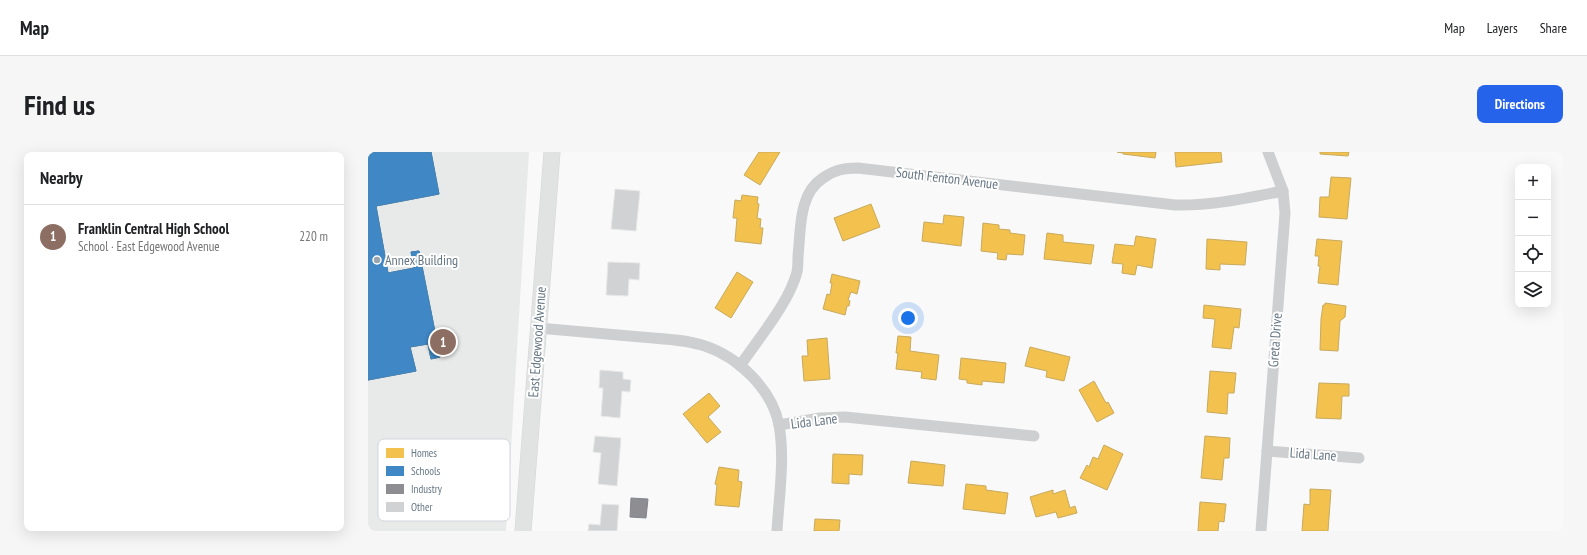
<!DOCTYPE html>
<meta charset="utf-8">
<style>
body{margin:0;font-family:"PT Sans Narrow",sans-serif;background:#f6f6f6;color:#202124}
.controls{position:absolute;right:12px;top:12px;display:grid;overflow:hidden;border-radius:8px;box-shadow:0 4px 16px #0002}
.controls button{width:36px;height:36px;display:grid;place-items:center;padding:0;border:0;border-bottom:1px solid #e0e0e0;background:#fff;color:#202124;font:20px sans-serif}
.you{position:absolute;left:540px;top:166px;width:14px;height:14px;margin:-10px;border:3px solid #fff;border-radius:50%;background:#1a73e8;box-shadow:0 0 0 6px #1a73e833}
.badge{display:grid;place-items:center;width:26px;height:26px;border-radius:50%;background:#2563eb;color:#fff;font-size:13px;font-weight:700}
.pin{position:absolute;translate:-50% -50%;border:2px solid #fff;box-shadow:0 1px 4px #0006}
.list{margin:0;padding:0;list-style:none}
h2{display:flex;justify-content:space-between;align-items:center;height:52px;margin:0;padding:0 16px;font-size:17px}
h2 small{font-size:13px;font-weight:400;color:#757577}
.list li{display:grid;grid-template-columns:26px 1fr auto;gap:12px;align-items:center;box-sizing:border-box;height:64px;padding:0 16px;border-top:1px solid #e0e0e0}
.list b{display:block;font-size:15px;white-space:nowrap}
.list p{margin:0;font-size:13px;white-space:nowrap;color:#757577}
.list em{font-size:13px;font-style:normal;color:#757577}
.icon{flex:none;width:22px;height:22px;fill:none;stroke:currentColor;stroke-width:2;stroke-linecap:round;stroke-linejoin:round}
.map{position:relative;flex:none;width:1195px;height:379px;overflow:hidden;border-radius:8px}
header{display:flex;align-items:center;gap:24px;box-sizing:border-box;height:56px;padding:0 20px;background:#fff;border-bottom:1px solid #e0e0e0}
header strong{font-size:19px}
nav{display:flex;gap:22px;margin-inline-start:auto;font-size:14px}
.intro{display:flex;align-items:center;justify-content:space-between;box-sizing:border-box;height:96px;padding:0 24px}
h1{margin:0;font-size:28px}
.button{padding:10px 18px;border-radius:8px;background:#2563eb;color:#fff;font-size:14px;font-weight:700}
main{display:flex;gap:24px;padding:0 24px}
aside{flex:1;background:#fff;border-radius:8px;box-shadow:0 4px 16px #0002}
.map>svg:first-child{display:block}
.built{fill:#e8e9e9}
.homes{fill:#f2c14e;stroke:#c8aa5e}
.schools{fill:#3f88c5;stroke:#4a83b1;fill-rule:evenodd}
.industry{fill:#8d8d92;stroke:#81868e}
.building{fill:#d0d2d3;stroke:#e8e8e8}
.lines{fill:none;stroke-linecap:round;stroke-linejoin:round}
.secondary-casing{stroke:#d5d6d7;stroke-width:17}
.minor{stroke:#cecfd0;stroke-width:11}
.secondary{stroke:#e1e2e2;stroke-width:16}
.poi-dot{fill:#99a4ac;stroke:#fff;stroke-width:1.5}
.labels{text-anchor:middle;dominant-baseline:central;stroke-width:4;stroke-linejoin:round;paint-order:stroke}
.street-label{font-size:14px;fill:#657683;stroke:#fff}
.poi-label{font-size:14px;fill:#657683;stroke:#fff;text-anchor:start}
.key{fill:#fff;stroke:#d1d6da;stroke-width:1}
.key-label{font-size:11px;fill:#657683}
</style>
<header>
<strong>Map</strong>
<nav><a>Map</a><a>Layers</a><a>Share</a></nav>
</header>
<div class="intro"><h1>Find us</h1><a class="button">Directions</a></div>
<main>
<aside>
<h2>Nearby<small></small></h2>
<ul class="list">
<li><span class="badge" style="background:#8d6e63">1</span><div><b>Franklin Central High School</b><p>School · East Edgewood Avenue</p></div><em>220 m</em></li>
</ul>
</aside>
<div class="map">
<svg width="1195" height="379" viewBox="0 0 1195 379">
<rect width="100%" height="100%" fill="#f9f9f9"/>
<polygon class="built" points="0,0 161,0 138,379 0,379"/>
<g class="homes">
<polygon points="391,0 412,0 392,33 376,23"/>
<polygon points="749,0 788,0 787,6 755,2 755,1"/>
<polygon points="807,0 853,0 854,10 808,15"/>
<polygon points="952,0 981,0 980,4 952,2"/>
<polygon points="963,25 983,26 979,67 951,65 952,45 961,45"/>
<polygon points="374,43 390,45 389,51 391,52 389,66 393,67 392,76 395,76 393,92 367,89 369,66 365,66 367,48 373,49"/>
<polygon points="503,52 512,75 475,89 466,66"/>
<polygon points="576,63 596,65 593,94 554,89 556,70 575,72"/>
<polygon points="615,71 631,73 631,77 642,78 642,81 657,83 655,103 639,102 638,108 629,107 630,101 613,99"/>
<polygon points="679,81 695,83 695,90 726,93 723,112 676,107"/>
<polygon points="768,84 788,87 784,116 769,113 767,123 754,121 755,112 744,111 747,92 766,94"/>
<polygon points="839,87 879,90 877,113 852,112 852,118 838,117"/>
<polygon points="949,87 974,89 970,133 950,131 952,114 950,114 951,104 947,104"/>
<polygon points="369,120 385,130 363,166 347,156"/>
<polygon points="464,122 492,129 489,142 483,140 480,148 482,149 481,154 479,154 477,163 455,157 459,142 462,143 464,131 462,131"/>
<polygon points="957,151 978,154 977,165 972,169 970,199 952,198 953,167 955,153 957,153"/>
<polygon points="836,153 873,157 871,176 866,175 863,197 844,195 847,167 835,166"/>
<polygon points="530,184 543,185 542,199 571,203 568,228 553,226 554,220 528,217 530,201 528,201"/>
<polygon points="459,186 462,227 436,229 434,204 440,204 439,188"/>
<polygon points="662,195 702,205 696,229 678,225 679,219 657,214"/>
<polygon points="593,206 638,211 636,231 614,229 614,233 599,231 599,228 591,227"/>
<polygon points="842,219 868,221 866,241 860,241 859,262 839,260"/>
<polygon points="726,229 738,251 740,250 746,261 729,270 711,238"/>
<polygon points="951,231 981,232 981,244 974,244 973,267 948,266"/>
<polygon points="341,241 352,254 340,265 353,280 339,291 315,262"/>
<polygon points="837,284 862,286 861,306 856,306 854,328 833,326"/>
<polygon points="736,293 755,302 739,338 712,326 719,313 721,315 725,305 730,307"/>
<polygon points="465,302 495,303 494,323 481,322 481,332 464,331"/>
<polygon points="543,309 577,313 575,334 540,331"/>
<polygon points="351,315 371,318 370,329 374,330 371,355 347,353 349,333 347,332"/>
<polygon points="598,332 618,334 618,338 640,341 637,362 595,357"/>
<polygon points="942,337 963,338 960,379 934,379 936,352 942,353"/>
<polygon points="685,338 685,342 697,338 702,356 707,354 709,361 690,366 688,360 668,365 662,345"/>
<polygon points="832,350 858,352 856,370 851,369 850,379 830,379"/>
<polygon points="447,367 472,368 471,379 446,379"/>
</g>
<g class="schools">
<path d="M0,0H63L71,42L8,54L20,121L46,116L43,100L51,99L72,205L63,207L60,192L42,195L48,219L0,228ZM47,128L58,189L32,194L21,133Z"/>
<polygon points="0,0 63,0 71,42 8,54 20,121 46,116 43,100 51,99 72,205 63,207 60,192 42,195 48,219 0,228"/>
</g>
<polygon class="industry" points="263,346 280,347 278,366 262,365"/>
<g class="building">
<polygon points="247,37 272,39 268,79 243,77"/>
<polygon points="240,110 272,111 271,128 261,127 260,144 238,143"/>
<polygon points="232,218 255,220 255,227 263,228 262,240 254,239 252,266 233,264 235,236 231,236"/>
<polygon points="227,284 253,286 249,334 230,332 233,301 225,300"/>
<polygon points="234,352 251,353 249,379 220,379 221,372 232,373"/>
</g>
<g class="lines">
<g class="secondary-casing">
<polyline id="secondary" points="155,379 184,0"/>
</g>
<g class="minor">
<path d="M170,176C205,179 239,182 273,185C294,187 316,187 337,194C370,205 404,237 411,273C417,307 411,344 409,379"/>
<path d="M372,214C390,187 421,151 429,120C430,115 430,109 430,104C433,78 430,42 455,26C466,18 476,16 490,16L807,53C844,54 879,46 915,39"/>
<polyline points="411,273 452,266 477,265 666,284"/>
<polyline points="899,299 991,306"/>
<polyline points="893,379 917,61 915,39 900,0"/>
</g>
<use href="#secondary" class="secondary"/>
</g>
<circle class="poi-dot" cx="9" cy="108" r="4"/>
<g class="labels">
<g class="street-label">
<text transform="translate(579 26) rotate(7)">South Fenton Avenue</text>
<text transform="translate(907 188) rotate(-86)">Greta Drive</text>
<text transform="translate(169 190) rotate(-86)">East Edgewood Avenue</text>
<text transform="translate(446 269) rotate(-7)">Lida Lane</text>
<text transform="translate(945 302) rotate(4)">Lida Lane</text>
</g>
<g class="poi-label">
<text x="17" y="108">Annex Building</text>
</g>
</g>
<rect x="10" y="287" width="132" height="82" rx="6" class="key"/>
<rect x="18" y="296" width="18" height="10" fill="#f2c14e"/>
<rect x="18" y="314" width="18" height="10" fill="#3f88c5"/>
<rect x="18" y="332" width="18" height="10" fill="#8d8d92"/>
<rect x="18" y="350" width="18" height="10" fill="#d0d2d3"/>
<g class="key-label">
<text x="43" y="305">Homes</text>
<text x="43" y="323">Schools</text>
<text x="43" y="341">Industry</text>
<text x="43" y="359">Other</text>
</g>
</svg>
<div class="controls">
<button>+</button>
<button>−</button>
<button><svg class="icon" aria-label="locate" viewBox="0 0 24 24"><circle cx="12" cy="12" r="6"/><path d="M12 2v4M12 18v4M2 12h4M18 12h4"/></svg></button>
<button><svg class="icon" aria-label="layers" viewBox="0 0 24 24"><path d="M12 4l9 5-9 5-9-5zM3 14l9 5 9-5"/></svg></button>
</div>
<div class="you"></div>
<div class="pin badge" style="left:75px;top:190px;background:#8d6e63">1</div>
</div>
</main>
